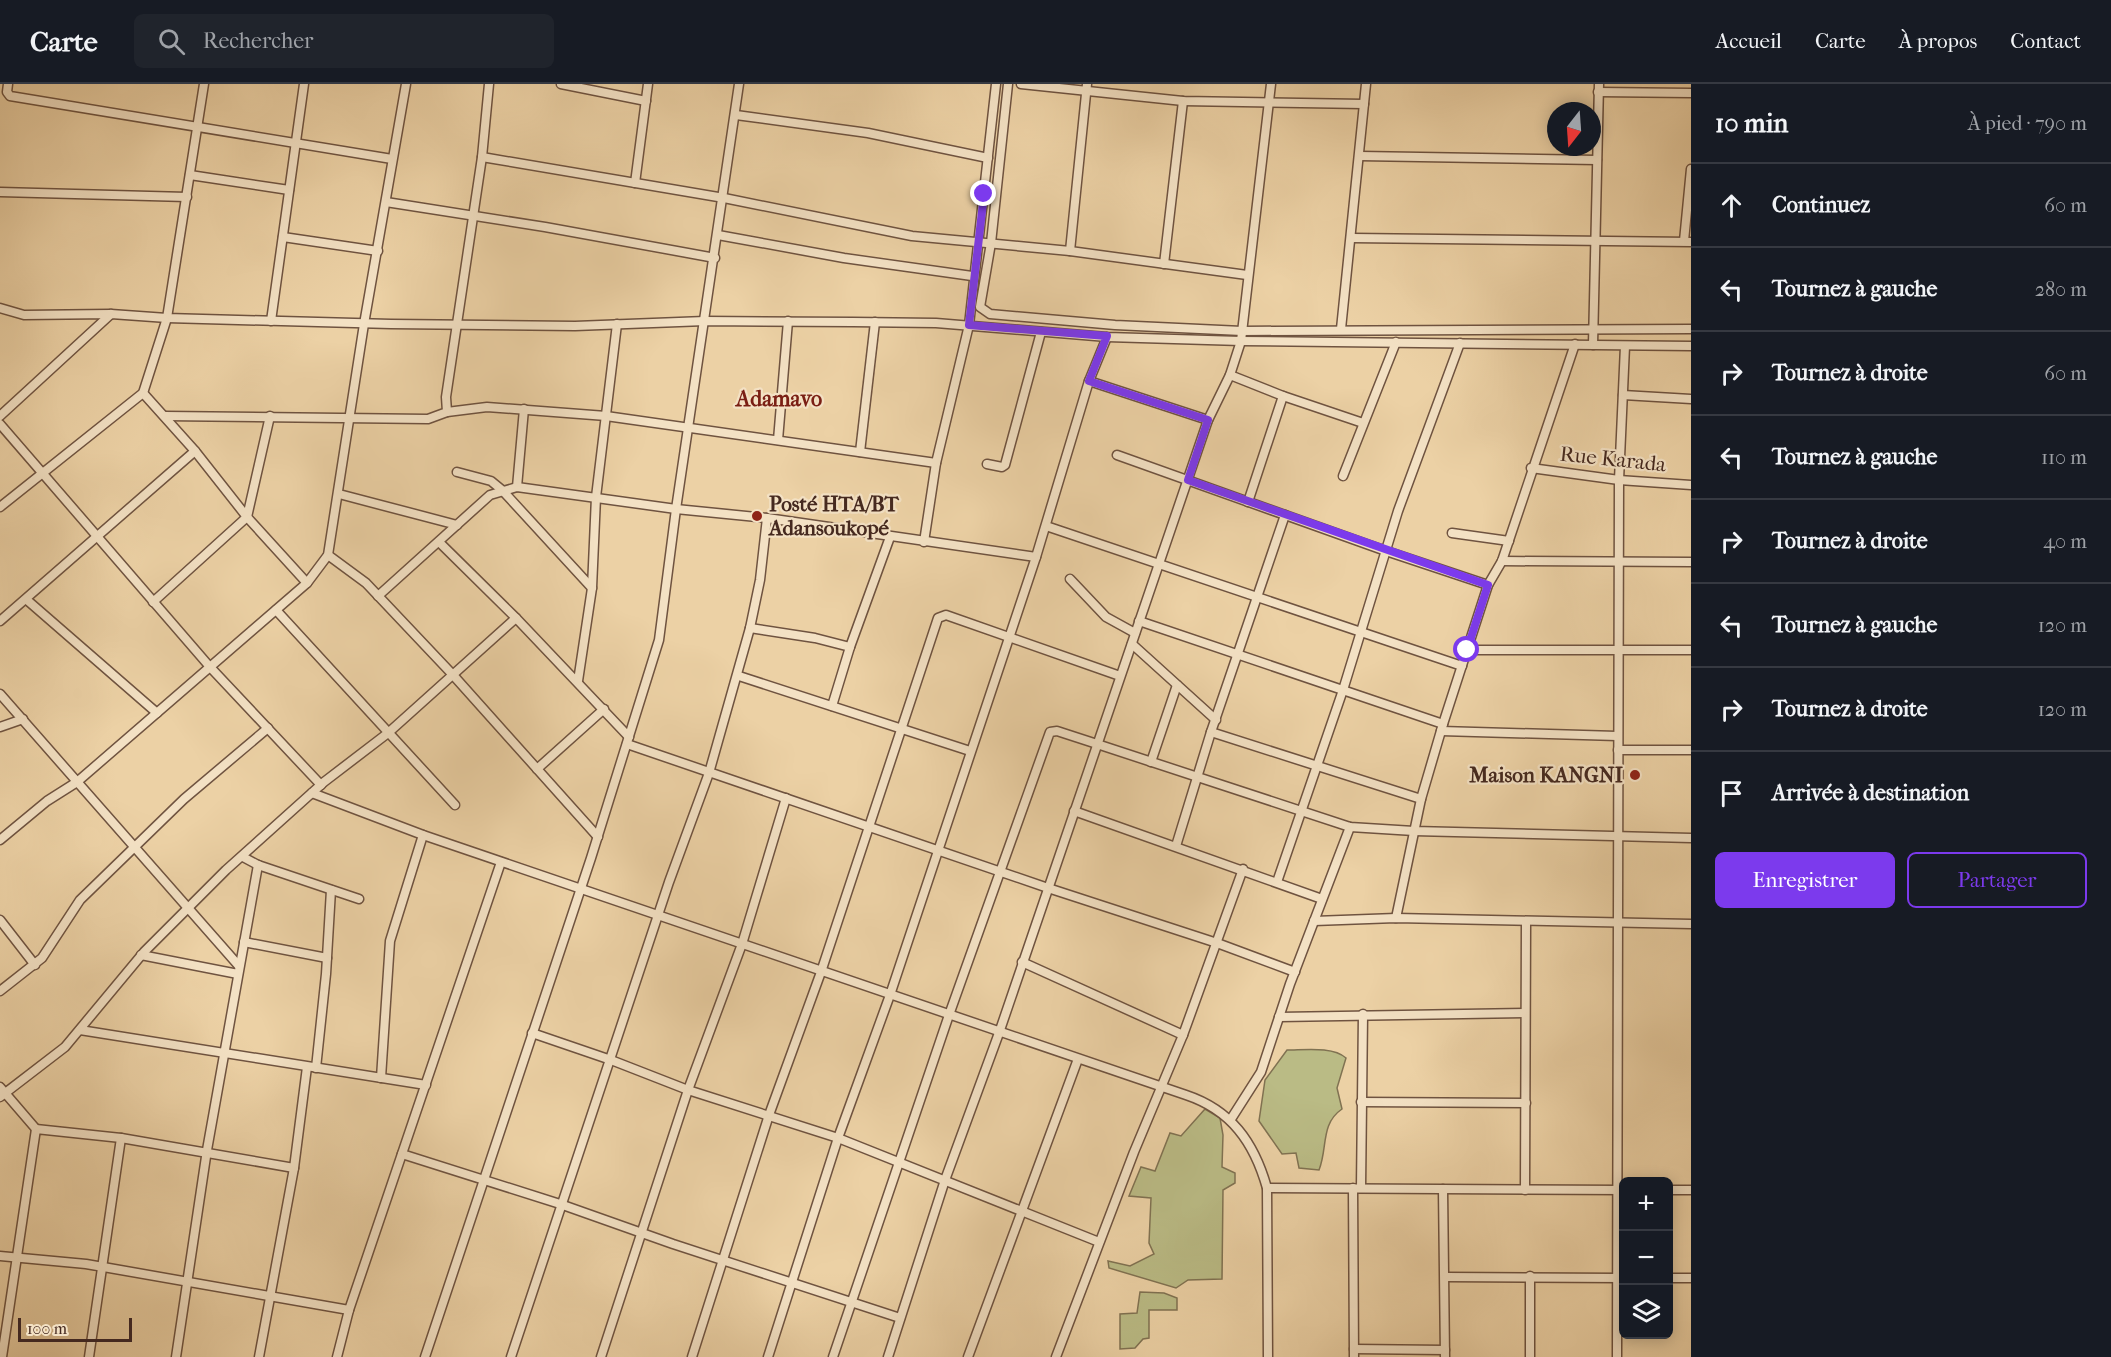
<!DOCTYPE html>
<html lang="fr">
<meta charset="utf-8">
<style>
body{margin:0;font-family:"IM FELL French Canon",serif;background:#20242c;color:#f1f3f6}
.controls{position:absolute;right:18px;bottom:18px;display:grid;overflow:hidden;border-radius:9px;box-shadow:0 3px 15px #0003}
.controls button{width:54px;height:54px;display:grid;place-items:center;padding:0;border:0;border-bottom:2px solid #363941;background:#171b24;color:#f1f3f6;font:30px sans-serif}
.compass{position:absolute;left:1547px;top:18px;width:54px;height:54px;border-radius:50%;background:#171b24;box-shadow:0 3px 15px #0003;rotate:197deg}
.scale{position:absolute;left:18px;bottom:15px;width:114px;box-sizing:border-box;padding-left:6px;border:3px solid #45291f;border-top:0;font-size:16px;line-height:21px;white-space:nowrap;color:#45291f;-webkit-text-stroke:4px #f3e1c4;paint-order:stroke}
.stop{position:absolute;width:18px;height:18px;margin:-14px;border:4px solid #7c3aed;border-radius:50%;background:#fff}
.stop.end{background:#7c3aed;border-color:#fff;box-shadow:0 2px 6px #0008}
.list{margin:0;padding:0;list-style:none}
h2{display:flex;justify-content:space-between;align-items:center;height:78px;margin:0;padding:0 24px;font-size:26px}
h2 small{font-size:20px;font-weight:400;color:#9ea1a6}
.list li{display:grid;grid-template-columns:39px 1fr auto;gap:18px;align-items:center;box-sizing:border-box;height:84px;padding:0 24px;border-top:2px solid #363941}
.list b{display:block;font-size:22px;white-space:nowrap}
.list em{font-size:20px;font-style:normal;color:#9ea1a6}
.actions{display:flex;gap:12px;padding:18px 24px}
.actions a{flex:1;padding:14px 0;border:2px solid #7c3aed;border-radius:9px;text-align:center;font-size:21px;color:#7c3aed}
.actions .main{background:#7c3aed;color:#fff}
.icon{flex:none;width:33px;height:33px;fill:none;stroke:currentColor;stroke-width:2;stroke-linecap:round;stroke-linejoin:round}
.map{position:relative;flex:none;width:1691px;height:1273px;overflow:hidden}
header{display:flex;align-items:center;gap:36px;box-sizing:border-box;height:84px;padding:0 30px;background:#171b24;border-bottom:2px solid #363941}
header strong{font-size:28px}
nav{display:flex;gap:33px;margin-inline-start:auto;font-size:21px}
.search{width:420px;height:54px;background:#20242c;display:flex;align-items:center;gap:15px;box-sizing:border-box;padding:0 21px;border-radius:9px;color:#9ea1a6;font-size:22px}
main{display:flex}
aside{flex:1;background:#171b24}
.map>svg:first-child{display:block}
.green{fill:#babb85;stroke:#807252;stroke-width:1.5}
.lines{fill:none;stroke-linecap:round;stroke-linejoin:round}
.minor-casing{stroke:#6f5340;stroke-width:11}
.minor{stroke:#f3e1c4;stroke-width:8}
.route{stroke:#7c3aed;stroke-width:8}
.poi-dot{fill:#8f2418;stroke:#f3e1c4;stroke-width:2}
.labels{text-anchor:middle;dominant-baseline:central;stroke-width:4.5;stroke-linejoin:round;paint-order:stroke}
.street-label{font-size:21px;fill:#45291f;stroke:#f3e1c4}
.poi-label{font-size:21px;font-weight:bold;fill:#45291f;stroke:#f3e1c4;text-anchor:start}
.neighbourhood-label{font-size:22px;font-weight:bold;fill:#7a1f14;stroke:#f3e1c4}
</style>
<header>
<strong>Carte</strong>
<div class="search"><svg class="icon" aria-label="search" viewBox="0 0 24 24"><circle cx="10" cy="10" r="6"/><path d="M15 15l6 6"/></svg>Rechercher</div>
<nav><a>Accueil</a><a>Carte</a><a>À propos</a><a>Contact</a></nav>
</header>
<main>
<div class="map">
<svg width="1691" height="1273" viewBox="0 0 1691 1273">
<rect width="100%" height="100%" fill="#ecd1a5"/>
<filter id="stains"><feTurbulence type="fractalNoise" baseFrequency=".00333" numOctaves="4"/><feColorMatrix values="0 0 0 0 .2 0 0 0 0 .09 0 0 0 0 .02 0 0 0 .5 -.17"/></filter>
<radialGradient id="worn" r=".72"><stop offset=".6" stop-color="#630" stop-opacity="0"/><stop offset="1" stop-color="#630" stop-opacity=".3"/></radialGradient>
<g class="green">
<path d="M1287,966C1304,966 1333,962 1346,974L1337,1004L1342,1025C1320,1040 1328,1064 1319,1086L1299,1084L1296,1069L1282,1070L1259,1037L1265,996Z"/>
<polygon points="1205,1025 1220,1034 1223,1051 1222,1083 1235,1089 1235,1099 1223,1106 1222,1195 1188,1196 1176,1204 1109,1184 1108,1177 1130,1182 1154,1170 1149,1159 1151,1114 1129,1112 1141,1083 1155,1087 1170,1049 1181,1052"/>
<polygon points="1140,1208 1164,1209 1177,1214 1177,1226 1149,1226 1149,1254 1143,1255 1135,1264 1120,1265 1120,1230 1137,1229"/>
</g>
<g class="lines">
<g class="minor-casing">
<g id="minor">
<polyline points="8,0 7,8 10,12 392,75"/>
<polyline points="561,0 646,17"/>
<polyline points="1008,0 991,159 980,223 990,230 1115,241 1242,247 1691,245"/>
<polyline points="1021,0 1183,17 1364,20"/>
<polyline points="1598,8 1691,9"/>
<polyline points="736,31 868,49 988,74"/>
<polyline points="1360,72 1597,76"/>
<polyline points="482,73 724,114 912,152 1070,167 1247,191"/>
<polyline points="190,91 289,106"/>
<polyline points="635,99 648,0"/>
<polyline points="0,108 187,113"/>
<polyline points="386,118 545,143 715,174"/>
<polyline points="718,151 844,174 972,192"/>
<polyline points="283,153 378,167"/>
<polyline points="1352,154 1691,158"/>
<polyline points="1684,157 1691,85"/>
<polyline points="1070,167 1087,0"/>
<polyline points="1164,180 1183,17"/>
<polyline points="0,224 24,231 111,230 167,234 391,240 575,242 705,237 853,238 936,239 1107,253 1241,257 1691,262"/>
<polyline points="271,237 304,0"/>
<polyline points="1341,245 1366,0"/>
<polyline points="1593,261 1599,0"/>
<polyline points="1230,291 1283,312 1363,339"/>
<polyline points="1089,297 1208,336"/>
<polyline points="143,309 195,367 247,433 307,499"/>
<polyline points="1623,311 1691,315"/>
<polyline points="447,328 487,323 606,332 936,379"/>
<polyline points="0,332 111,230"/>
<polyline points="165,332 428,335 447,328 446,313 482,73 489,0"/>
<polyline points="0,340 210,583 321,701"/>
<polyline points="778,356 788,237"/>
<polyline points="860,368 875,238"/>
<polyline points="1117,371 1386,467 1488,501"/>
<polyline points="987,380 1002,383 1005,381 1041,248"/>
<polyline points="1531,384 1619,396 1691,401"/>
<polyline points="457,388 491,397 502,406 592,504"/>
<polyline points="1343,392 1396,258"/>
<polyline points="517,403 524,325"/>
<polyline points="339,410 457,441"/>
<polyline points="1248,418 1283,312"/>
<polyline points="0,423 143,309 167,234 204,0"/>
<polyline points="1046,442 1462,582"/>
<polyline points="1452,449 1509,457"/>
<polyline points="439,458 516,534 629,653"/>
<polyline points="924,458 936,379 969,241 996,0"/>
<polyline points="328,471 366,499 453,591 598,753"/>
<polyline points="1502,477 1691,478"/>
<polyline points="1070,495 1106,533 1135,549"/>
<polyline points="378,512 490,411 517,403 676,425 767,434 1036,473"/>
<polyline points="27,516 157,629"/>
<polyline points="153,518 247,433 270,332"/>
<polyline points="276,526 455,721"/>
<polyline points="0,537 195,367"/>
<polyline points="1139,537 1443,640"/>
<polyline points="750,544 815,554 850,563"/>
<polyline points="1132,560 1216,636"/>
<polyline points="1467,566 1691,566"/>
<polyline points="739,592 970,667"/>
<polyline points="578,597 592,504 596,413 617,240"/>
<polyline points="0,610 239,882"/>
<polyline points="832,622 850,563 890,453"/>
<polyline points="0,643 23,635"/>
<polyline points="1441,647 1617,652"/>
<polyline points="1211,648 1421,715"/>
<polyline points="627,660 1048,804 1217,859 1295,888"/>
<polyline points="1618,666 1691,666"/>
<polyline points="1151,678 1177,601"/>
<polyline points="537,685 604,625"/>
<path d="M312,709L423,751L1186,1011C1231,1026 1254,1058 1267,1104L1268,1273"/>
<polyline points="1074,727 1322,815"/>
<polyline points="0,756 47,717 77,698 307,499 328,471 364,240 406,0"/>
<polyline points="1176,762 1211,648 1285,431"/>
<polyline points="243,773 258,781 359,815"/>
<polyline points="1277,798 1343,606 1398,427 1460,259"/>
<polyline points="1396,834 1421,715 1443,640 1488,501 1502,477 1575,260"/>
<polyline points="0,836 35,881"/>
<polyline points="1314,837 1396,834 1691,840"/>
<polyline points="244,858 327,874"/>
<polyline points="141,871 238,890"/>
<polyline points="1022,878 1183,951"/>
<polyline points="0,907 42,874 80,816 184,715 268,644"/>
<polyline points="1279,933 1525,929"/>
<polyline points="80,946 426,1001"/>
<polyline points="532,949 611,976 688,1006 838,1054 1099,1158"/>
<polyline points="316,984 326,890 331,806"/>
<polyline points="381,994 390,857 423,751"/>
<polyline points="0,1003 36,1045"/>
<polyline points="0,1013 65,963 144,868 226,786 324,698 388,649 516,534"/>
<polyline points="1361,1018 1526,1019"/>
<polyline points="1231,1035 1261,988 1290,900 1350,743"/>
<polyline points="402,1070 560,1120 673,1160 900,1234"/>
<polyline points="1267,1104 1624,1106"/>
<polyline points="1353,1104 1354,1273"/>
<polyline points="1361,1104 1363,930"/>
<polyline points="1443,1105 1445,1273"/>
<polyline points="1525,1106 1526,839"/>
<polyline points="1668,1106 1691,1106"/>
<polyline points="0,1172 86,1180 349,1226"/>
<polyline points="1446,1193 1622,1194"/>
<polyline points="1668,1194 1691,1194"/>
<polyline points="1354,1265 1445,1266"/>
<polyline points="2,1273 36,1045 121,1054 294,1084"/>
<polyline points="89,1273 121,1054"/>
<polyline points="176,1273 207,1066 258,781"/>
<polyline points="259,1273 294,1084 307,983"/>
<polyline points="337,1273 349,1226 501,778"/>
<polyline points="425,1273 591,774 659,556 676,425 739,0"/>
<polyline points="511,1273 669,798 709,689 750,544 760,496 767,434"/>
<polyline points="601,1273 688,1006 742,860 786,714"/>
<polyline points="692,1273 769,1031 821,888 938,534 946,531 1120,592"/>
<polyline points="768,1273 838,1054 890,911 1036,473 1089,297 1107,253"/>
<polyline points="833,1273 949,931 1050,648 1057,647 1097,660 1350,743 1414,747 1691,754"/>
<polyline points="888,1273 945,1096 999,949 1208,336 1230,291 1241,257 1271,0"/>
<polyline points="968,1273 1078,975"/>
<polyline points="1056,1273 1134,1068 1183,951 1243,785"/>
<polyline points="1530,1273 1530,1192"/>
<polyline points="1617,1273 1619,396 1625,262"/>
</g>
</g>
<use href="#minor" class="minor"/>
</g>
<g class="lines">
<polyline class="route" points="984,110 969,241 1107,252 1089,297 1208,336 1188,396 1488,501 1467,566"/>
</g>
<g class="poi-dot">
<circle cx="757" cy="432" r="6"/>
<circle cx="1635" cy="691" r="6"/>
</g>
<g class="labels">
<g class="street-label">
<text transform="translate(1613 375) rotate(6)">Rue Karada</text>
</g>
<g class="poi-label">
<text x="769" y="420">Posté HTA/BT<tspan x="769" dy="24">Adansoukopé</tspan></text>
<text x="1623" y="691" text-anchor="end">Maison KANGNI</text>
</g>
<g class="neighbourhood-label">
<text x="779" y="315">Adamavo</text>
</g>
</g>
<rect width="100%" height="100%" filter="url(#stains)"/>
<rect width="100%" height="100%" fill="url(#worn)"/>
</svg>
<div class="controls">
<button>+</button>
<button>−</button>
<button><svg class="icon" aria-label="layers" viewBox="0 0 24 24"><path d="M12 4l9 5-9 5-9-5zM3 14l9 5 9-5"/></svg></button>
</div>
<svg class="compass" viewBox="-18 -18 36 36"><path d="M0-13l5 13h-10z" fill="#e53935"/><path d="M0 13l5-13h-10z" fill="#9ea1a6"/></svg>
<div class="scale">100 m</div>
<div class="stop" style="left:1467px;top:566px"></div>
<div class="stop end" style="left:984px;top:110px"></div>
</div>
<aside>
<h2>10 min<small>À pied · 790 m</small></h2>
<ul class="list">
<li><svg class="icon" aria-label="ahead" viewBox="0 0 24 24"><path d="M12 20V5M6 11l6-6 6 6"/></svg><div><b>Continuez</b></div><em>60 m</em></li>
<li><svg class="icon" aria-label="left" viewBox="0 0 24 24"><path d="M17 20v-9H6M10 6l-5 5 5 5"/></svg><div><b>Tournez à gauche</b></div><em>280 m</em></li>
<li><svg class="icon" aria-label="right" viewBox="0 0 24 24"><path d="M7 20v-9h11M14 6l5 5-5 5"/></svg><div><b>Tournez à droite</b></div><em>60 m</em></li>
<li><svg class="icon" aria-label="left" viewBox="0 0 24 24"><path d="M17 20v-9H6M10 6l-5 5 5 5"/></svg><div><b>Tournez à gauche</b></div><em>110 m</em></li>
<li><svg class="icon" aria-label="right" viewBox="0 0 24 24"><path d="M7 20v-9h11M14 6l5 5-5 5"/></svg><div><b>Tournez à droite</b></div><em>40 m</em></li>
<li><svg class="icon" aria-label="left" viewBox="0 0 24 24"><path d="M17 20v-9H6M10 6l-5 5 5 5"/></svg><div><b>Tournez à gauche</b></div><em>120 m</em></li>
<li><svg class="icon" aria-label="right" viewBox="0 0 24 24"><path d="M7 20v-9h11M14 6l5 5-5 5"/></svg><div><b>Tournez à droite</b></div><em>120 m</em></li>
<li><svg class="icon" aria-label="arrive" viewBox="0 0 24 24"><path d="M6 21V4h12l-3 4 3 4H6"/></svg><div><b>Arrivée à destination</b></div></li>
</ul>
<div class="actions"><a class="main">Enregistrer</a><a>Partager</a></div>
</aside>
</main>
